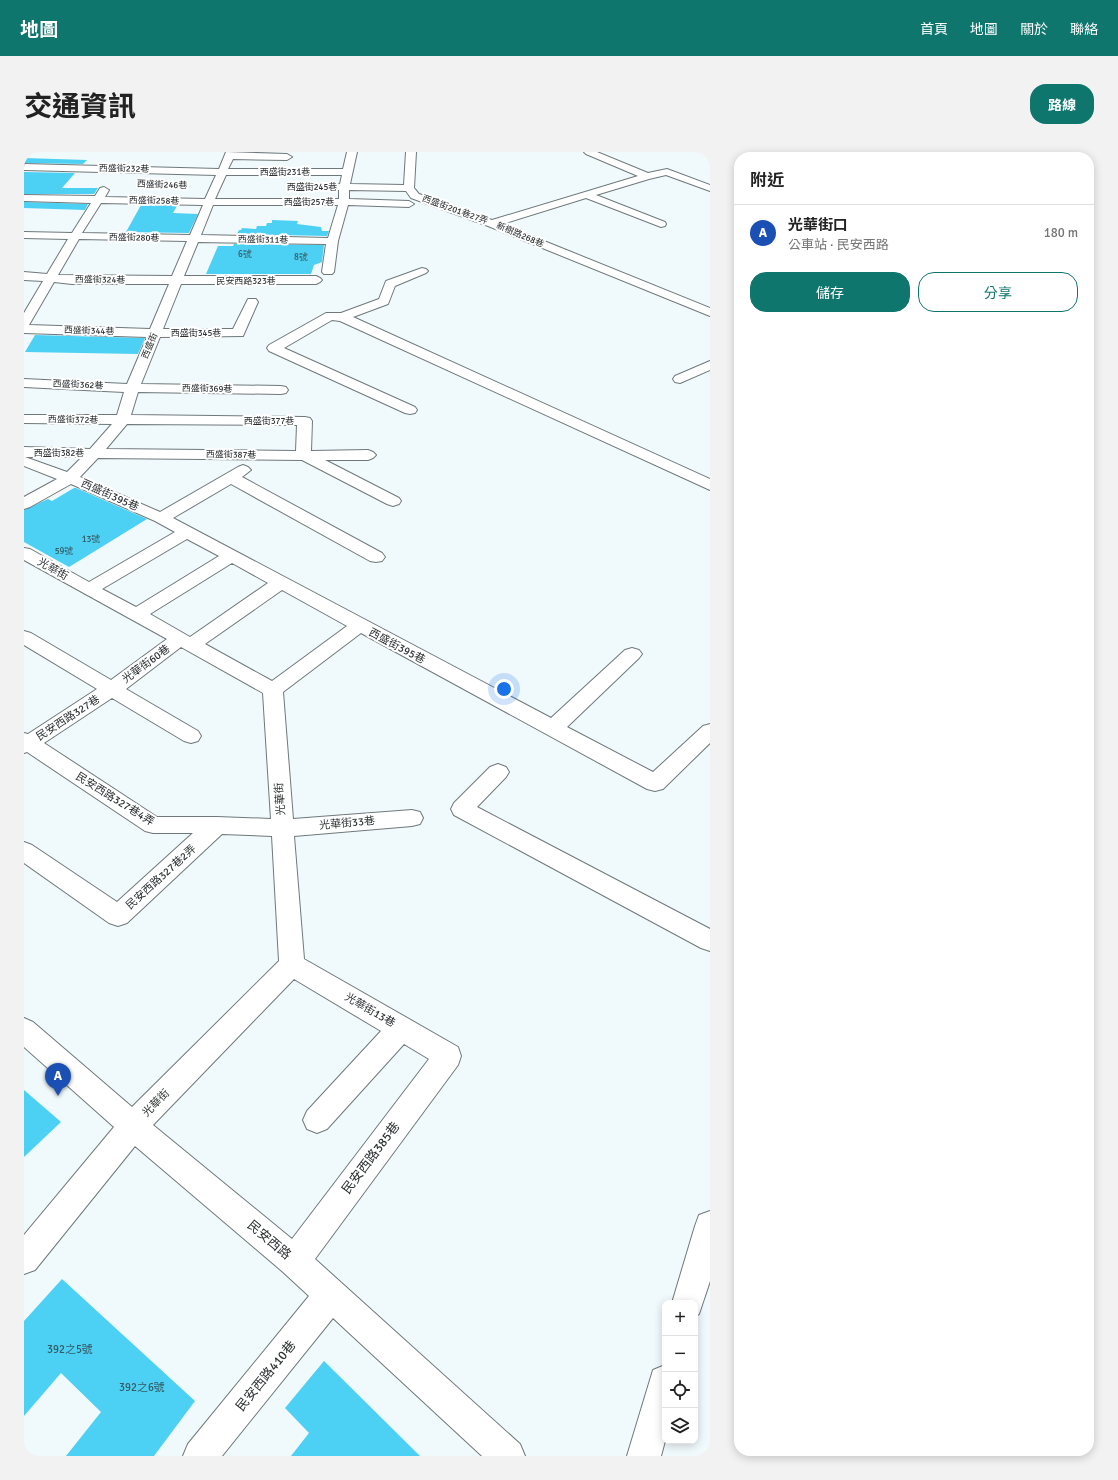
<!DOCTYPE html>
<html lang="zh-TW">
<meta charset="utf-8">
<style>
body{margin:0;font-family:Signika,"Noto Sans TC",sans-serif;background:#f2f2f2;color:#222}
.controls{position:absolute;right:12px;bottom:12px;display:grid;overflow:hidden;border-radius:8px;box-shadow:0 2px 10px #0003}
.controls button{width:36px;height:36px;display:grid;place-items:center;padding:0;border:0;border-bottom:1px solid #e0e0e0;background:#fff;color:#222;font:20px sans-serif}
.you{position:absolute;left:480px;top:537px;width:14px;height:14px;margin:-10px;border:3px solid #fff;border-radius:50%;background:#1a73e8;box-shadow:0 0 0 6px #1a73e833}
.badge{display:grid;place-items:center;width:26px;height:26px;border-radius:50%;background:#0f766e;color:#fff;font-size:13px;font-weight:700}
.pin{position:absolute;translate:-50% -33px;filter:drop-shadow(0 1px 2px #0008)}
.pin::after{content:'';position:absolute;top:21px;width:14px;height:12px;background:inherit;clip-path:polygon(0 0,100% 0,50% 100%)}
.list{margin:0;padding:0;list-style:none}
h2{display:flex;justify-content:space-between;align-items:center;height:52px;margin:0;padding:0 16px;font-size:17px}
h2 small{font-size:13px;font-weight:400;color:#767676}
.list li{display:grid;grid-template-columns:26px 1fr auto;gap:12px;align-items:center;box-sizing:border-box;height:56px;padding:0 16px;border-top:1px solid #e0e0e0}
.list b{display:block;font-size:15px;white-space:nowrap}
.list p{margin:0;font-size:13px;white-space:nowrap;color:#767676}
.list em{font-size:13px;font-style:normal;color:#767676}
.actions{display:flex;gap:8px;padding:12px 16px}
.actions a{flex:1;padding:9px 0;border:1px solid #0f766e;border-radius:16px;text-align:center;font-size:14px;color:#0f766e}
.actions .main{background:#0f766e;color:#fff}
.icon{flex:none;width:22px;height:22px;fill:none;stroke:currentColor;stroke-width:2;stroke-linecap:round;stroke-linejoin:round}
.map{position:relative;flex:none;width:686px;height:1304px;overflow:hidden;border-radius:16px}
header{display:flex;align-items:center;gap:24px;box-sizing:border-box;height:56px;padding:0 20px;background:#0f766e;color:#fff}
header strong{font-size:19px}
nav{display:flex;gap:22px;margin-inline-start:auto;font-size:14px}
.intro{display:flex;align-items:center;justify-content:space-between;box-sizing:border-box;height:96px;padding:0 24px}
h1{margin:0;font-size:28px}
.button{padding:10px 18px;border-radius:16px;background:#0f766e;color:#fff;font-size:14px;font-weight:700}
main{display:flex;gap:24px;padding:0 24px}
aside{flex:1;background:#fff;border-radius:16px;box-shadow:0 2px 10px #0003}
.map>svg:first-child{display:block}
.building{fill:#4cd0f3}
.lines{fill:none;stroke-linecap:round;stroke-linejoin:round}
.minor-casing{stroke:#6f787a;stroke-width:2}
.minor{fill:#fff;fill-rule:evenodd}
.labels{text-anchor:middle;dominant-baseline:central;stroke-width:4;stroke-linejoin:round;paint-order:stroke}
.far-street-label{font-size:9px;fill:#2e3233;stroke:#fff}
.number-label{font-size:9px;fill:#365a63}
.street-label{font-size:11px;fill:#2e3233;stroke:#fff}
.near-number-label{font-size:11px;fill:#365a63}
.near-street-label{font-size:13px;fill:#2e3233;stroke:#fff}
</style>
<header>
<strong>地圖</strong>
<nav><a>首頁</a><a>地圖</a><a>關於</a><a>聯絡</a></nav>
</header>
<div class="intro"><h1>交通資訊</h1><a class="button">路線</a></div>
<main>
<div class="map">
<svg width="686" height="1304" viewBox="0 0 686 1304">
<rect width="100%" height="100%" fill="#f0f9fc"/>
<g class="building">
<polygon points="0,6 63,8 59,12 0,11"/>
<polygon points="0,20 51,21 38,36 74,36 70,42 0,42"/>
<polygon points="0,50 64,52 61,58 0,56"/>
<polygon points="117,53 153,54 149,61 174,62 165,81 102,80"/>
<polygon points="248,68 274,69 273,72 297,75 298,79 305,79 303,84 213,82 215,78 217,78 218,76 232,77 233,74 242,74 243,71 248,71"/>
<polygon points="210,92 300,93 298,110 290,113 287,122 182,122 194,94 209,94"/>
<polygon points="11,183 121,186 114,202 1,200"/>
<polygon points="50,336 52,336 123,367 45,415 0,390 0,358 24,347 28,349"/>
<polygon points="0,938 37,970 0,1005"/>
<polygon points="38,1127 171,1249 130,1304 42,1304 77,1260 37,1221 0,1264 0,1169"/>
<polygon points="300,1209 396,1304 267,1304 285,1281 261,1256"/>
</g>
<g class="lines">
<g class="minor-casing">
<g id="minor">
<path d="M202,0L263,2L268,5L263,8L209,7L204,17H319L323,0H333L326,32L380,33L382,0H392L390,36L395,42L468,68L614,24L562,2L560,0H573L624,21L643,17L686,33V39L642,23L625,27L572,43L641,70L642,72L641,74L637,75L562,46L478,72L686,156V164L464,74L387,46L382,39L325,38V47L385,49L390,52L385,55L324,53L314,89L310,120L308,122H300L298,120L302,92L174,90L160,124H292L296,126L298,128L296,130L292,132H157L139,177H209L224,147H232L234,150L219,184L136,185L117,232L257,234L262,235L264,238L262,241L257,242L114,240L107,263L281,265L286,266L288,269L287,299L344,298L349,300L352,303L349,306L344,308H301L375,346L377,349L375,352L369,354L363,352L278,308L74,306L56,325L136,360L214,315L219,313L224,315L227,318L218,325L358,401L361,405L358,409L352,410L346,409L207,332L149,366L527,566L601,498L608,496L615,498L618,502L615,506L543,575L629,620L679,574L686,572V591L639,637L631,639L623,637L337,481L259,540L269,667L388,658L396,660L399,666L396,672L388,674L270,684L280,807L434,895L437,904L434,913L291,1107L496,1292L501,1304H458L309,1166L198,1304H159L164,1292L285,1144L259,1120L111,994L11,1118L0,1122V1083L90,975L0,895V866L9,870L108,955L255,809L248,684L198,682L103,771L94,774L85,771L0,711V690L8,693L93,750L169,681H129L121,679L3,600L0,601V581L4,582L73,537L0,493V479L7,481L87,528L143,487L0,408V396L6,397L65,430L151,380L131,369L47,332L6,355L0,357V345L33,327L0,314V295L66,297L88,272L0,271V263H93L100,240L0,235V227L103,232L123,185L0,181V161L19,129L0,128V120L23,122L44,87L0,86V80L48,81L67,51L0,49V43L71,44L76,36L80,35L85,38L81,45L181,47L192,23L0,18V12L195,17ZM202,23H318L316,32L306,33L305,35L306,37L315,38V47H191ZM77,51L179,53L166,83L58,81ZM189,53H314L304,86L177,83ZM55,87L163,89L148,124L34,123ZM30,130L48,132H145L126,177L5,173ZM103,272L273,273L272,299L82,297ZM1,305H58L43,320ZM163,387L195,404L112,455L78,437ZM208,411L244,431L166,485L126,462ZM258,438L323,474L248,529L181,492ZM157,495L239,541L247,667L193,665H133L20,591L88,546L160,589L167,591L174,589L177,584L174,579L102,537ZM270,827L357,879L283,959L279,968L283,977L293,981L303,977L380,892L405,907L268,1087L129,973Z"/>
<polygon points="398,116 402,117 404,119 402,121 371,134 364,152 329,165 686,327 686,338 316,169 308,168 260,196 391,255 393,258 391,261 386,262 381,261 245,199 243,196 245,193 302,161 317,161 355,147 362,129"/>
<polygon points="686,209 686,218 656,231 651,230 649,227 651,224"/>
<polygon points="474,612 482,615 485,620 482,625 453,655 686,777 686,799 677,796 430,663 427,657 430,651 466,615"/>
<polygon points="686,1059 686,1129 675,1162 671,1164 671,1151 648,1151 671,1074 675,1063"/>
<polygon points="641,1213 641,1289 637,1304 603,1304 629,1218"/>
</g>
</g>
<use href="#minor" class="minor"/>
</g>
<g class="labels">
<g class="far-street-label">
<text transform="translate(100 17) rotate(1)">西盛街232巷</text>
<text x="261" y="20">西盛街231巷</text>
<text transform="translate(138 33) rotate(2)">西盛街246巷</text>
<text x="288" y="35">西盛街245巷</text>
<text transform="translate(130 49) rotate(1)">西盛街258巷</text>
<text x="285" y="50">西盛街257巷</text>
<text transform="translate(431 58) rotate(20)">西盛街201巷27弄</text>
<text transform="translate(496 83) rotate(23)">新樹路268巷</text>
<text transform="translate(110 86) rotate(1)">西盛街280巷</text>
<text transform="translate(239 88) rotate(1)">西盛街311巷</text>
<text transform="translate(76 128) rotate(1)">西盛街324巷</text>
<text x="222" y="129">民安西路323巷</text>
<text transform="translate(65 179) rotate(2)">西盛街344巷</text>
<text x="172" y="181">西盛街345巷</text>
<text transform="translate(126 194) rotate(-67)">西盛街</text>
<text transform="translate(54 233) rotate(3)">西盛街362巷</text>
<text transform="translate(183 237) rotate(1)">西盛街369巷</text>
<text transform="translate(49 268) rotate(1)">西盛街372巷</text>
<text x="245" y="269">西盛街377巷</text>
<text x="35" y="301">西盛街382巷</text>
<text transform="translate(207 303) rotate(1)">西盛街387巷</text>
</g>
<g class="number-label">
<text x="221" y="102">6號</text>
<text x="277" y="105">8號</text>
<text x="67" y="387">13號</text>
<text x="40" y="399">59號</text>
</g>
<g class="street-label">
<text transform="translate(86 343) rotate(24)">西盛街395巷</text>
<text transform="translate(29 417) rotate(29)">光華街</text>
<text transform="translate(373 494) rotate(28)">西盛街395巷</text>
<text transform="translate(122 512) rotate(-36)">光華街60巷</text>
<text transform="translate(44 566) rotate(-33)">民安西路327巷</text>
<text transform="translate(91 647) rotate(32)">民安西路327巷4弄</text>
<text transform="translate(256 647) rotate(-94)">光華街</text>
<text transform="translate(323 671) rotate(-5)">光華街33巷</text>
<text transform="translate(137 725) rotate(-42)">民安西路327巷2弄</text>
<text transform="translate(346 858) rotate(30)">光華街13巷</text>
<text transform="translate(132 951) rotate(-45)">光華街</text>
</g>
<g class="near-number-label">
<text x="46" y="1197">392之5號</text>
<text x="118" y="1235">392之6號</text>
</g>
<g class="near-street-label">
<text transform="translate(347 1006) rotate(-53)">民安西路385巷</text>
<text transform="translate(245 1088) rotate(40)">民安西路</text>
<text transform="translate(242 1224) rotate(-51)">民安西路410巷</text>
</g>
</g>
</svg>
<div class="controls">
<button>+</button>
<button>−</button>
<button><svg class="icon" aria-label="locate" viewBox="0 0 24 24"><circle cx="12" cy="12" r="6"/><path d="M12 2v4M12 18v4M2 12h4M18 12h4"/></svg></button>
<button><svg class="icon" aria-label="layers" viewBox="0 0 24 24"><path d="M12 4l9 5-9 5-9-5zM3 14l9 5 9-5"/></svg></button>
</div>
<div class="you"></div>
<div class="pin badge" style="left:34px;top:944px;background:#1a4fb4">A</div>
</div>
<aside>
<h2>附近<small></small></h2>
<ul class="list">
<li><span class="badge" style="background:#1a4fb4">A</span><div><b>光華街口</b><p>公車站 · 民安西路</p></div><em>180 m</em></li>
</ul>
<div class="actions"><a class="main">儲存</a><a>分享</a></div>
</aside>
</main>
